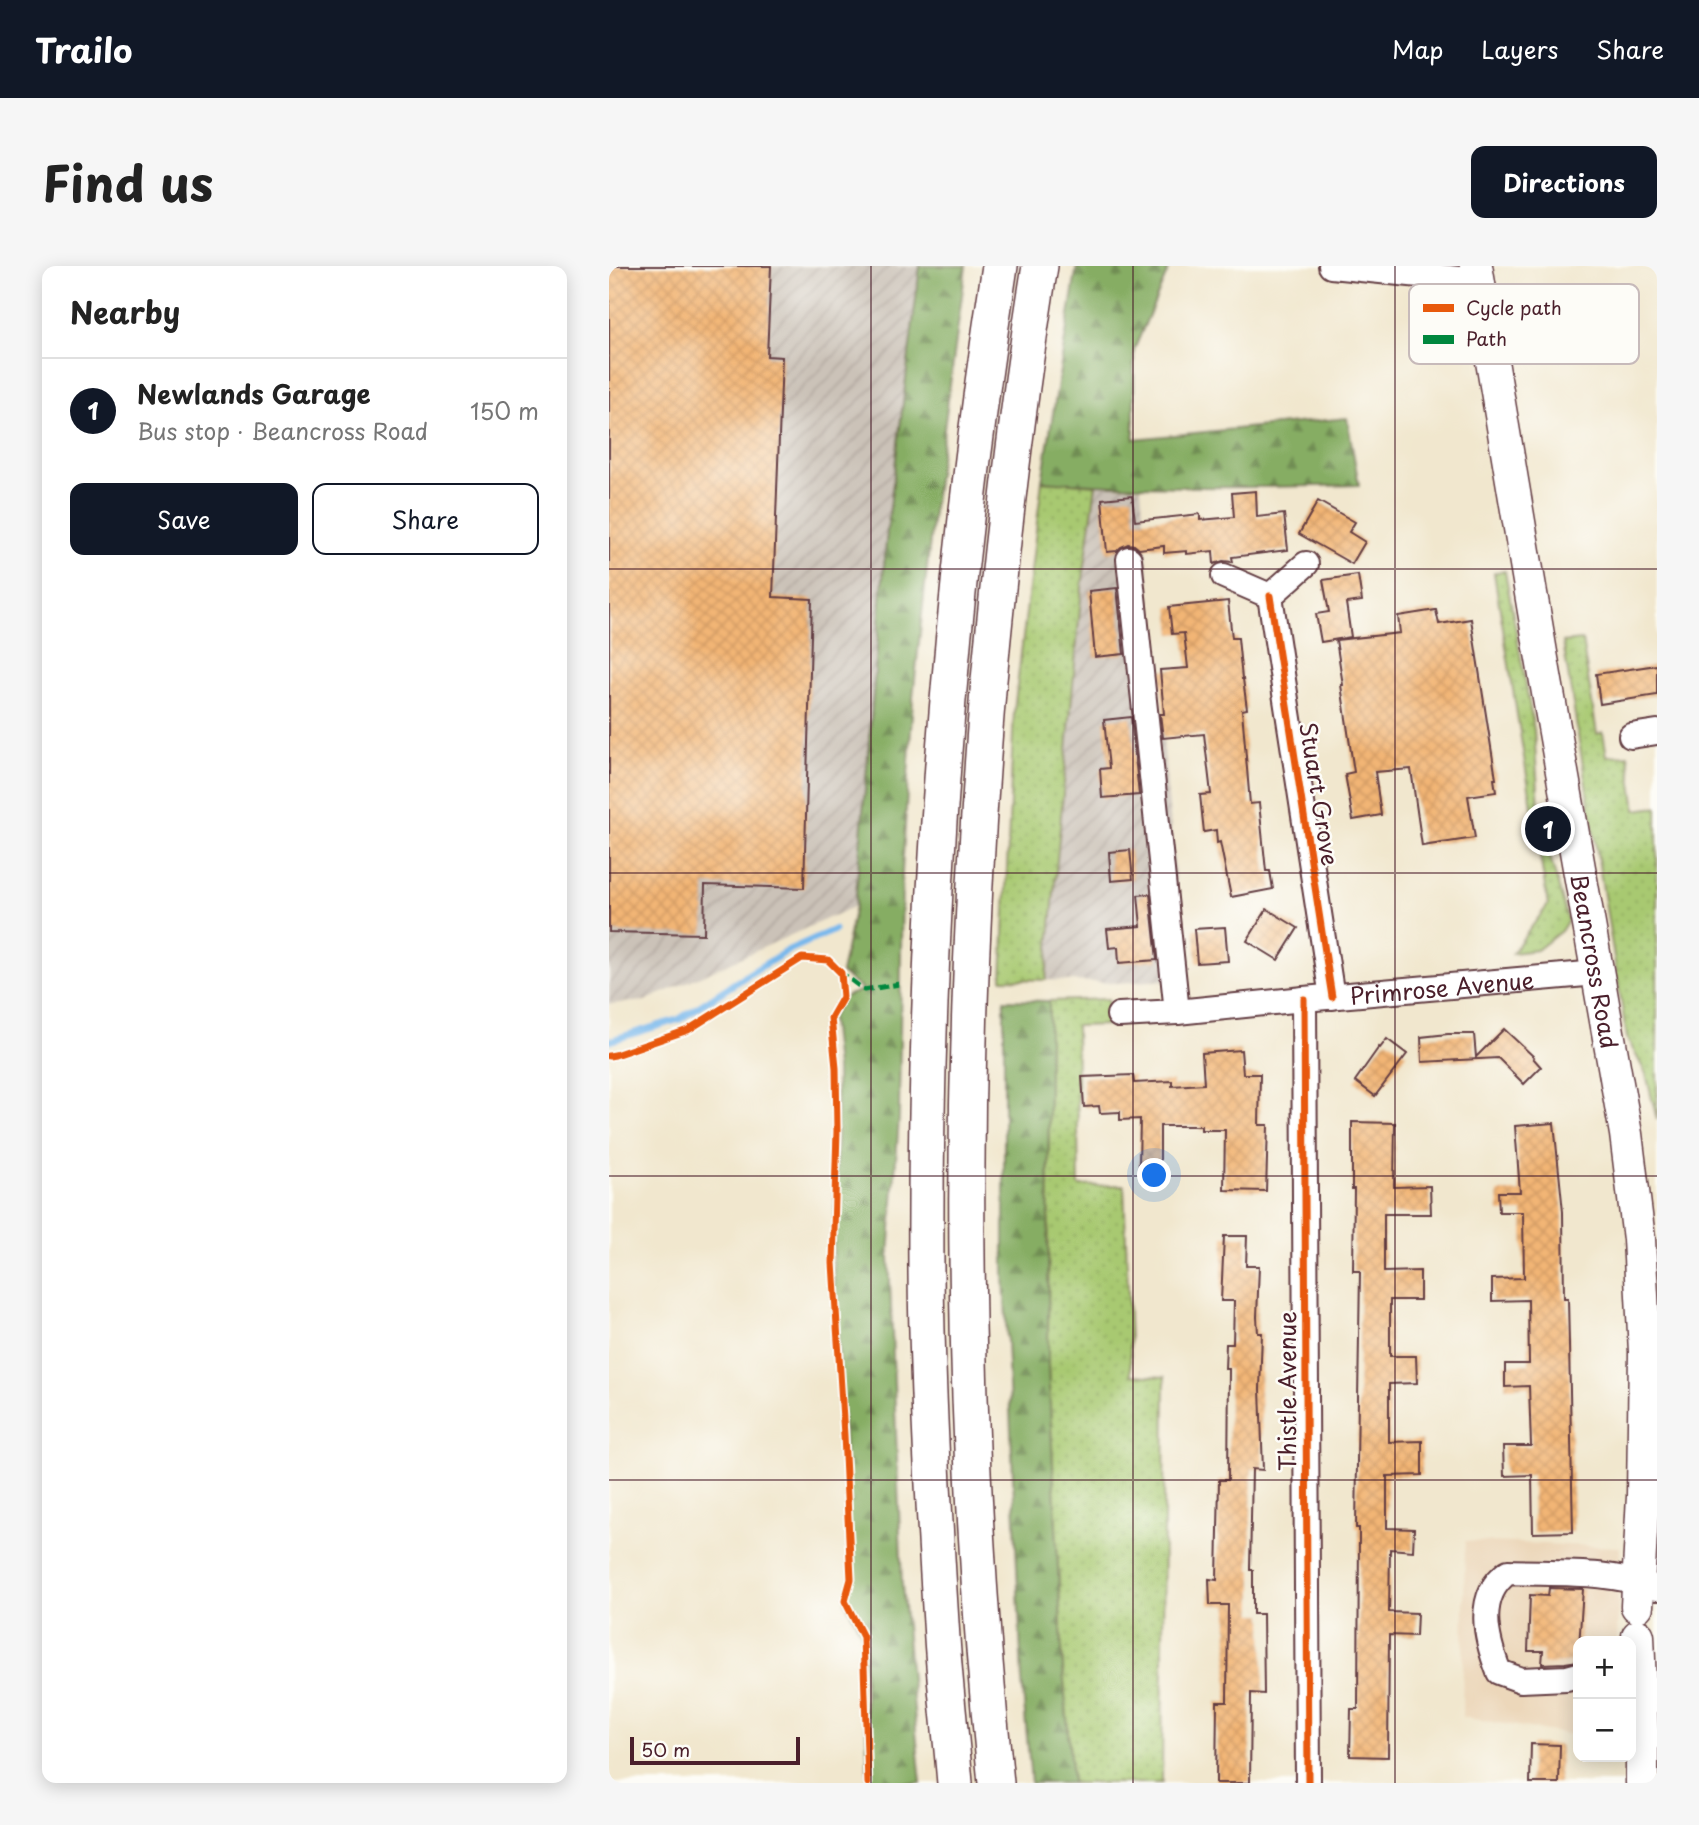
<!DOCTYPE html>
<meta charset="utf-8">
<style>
body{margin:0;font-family:"Playpen Sans",sans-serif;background:#f6f6f6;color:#222}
.controls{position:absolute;right:21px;bottom:21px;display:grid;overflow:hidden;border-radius:14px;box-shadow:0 4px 18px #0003}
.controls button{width:63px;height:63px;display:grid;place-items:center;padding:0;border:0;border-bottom:2px solid #e0e0e0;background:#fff;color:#222;font:35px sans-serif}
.scale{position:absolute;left:21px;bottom:18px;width:170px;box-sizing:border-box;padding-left:7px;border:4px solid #4a1f2b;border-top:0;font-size:19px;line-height:24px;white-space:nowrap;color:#4a1f2b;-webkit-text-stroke:5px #fdfcf7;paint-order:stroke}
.you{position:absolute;left:546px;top:910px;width:24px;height:24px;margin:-18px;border:5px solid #fff;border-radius:50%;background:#1a73e8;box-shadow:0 0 0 10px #1a73e833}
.badge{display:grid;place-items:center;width:46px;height:46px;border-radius:50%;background:#111827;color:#fff;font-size:23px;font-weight:700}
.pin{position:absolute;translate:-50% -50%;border:4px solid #fff;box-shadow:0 2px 7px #0006}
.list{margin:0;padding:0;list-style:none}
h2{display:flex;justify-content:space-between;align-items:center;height:91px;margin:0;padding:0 28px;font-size:30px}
h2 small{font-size:23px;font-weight:400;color:#767676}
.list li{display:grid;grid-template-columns:46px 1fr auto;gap:21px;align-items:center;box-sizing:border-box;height:105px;padding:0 28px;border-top:2px solid #e0e0e0}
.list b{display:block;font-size:26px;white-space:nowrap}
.list p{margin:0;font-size:23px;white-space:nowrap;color:#767676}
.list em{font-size:23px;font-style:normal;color:#767676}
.actions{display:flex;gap:14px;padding:21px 28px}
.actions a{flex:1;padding:16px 0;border:2px solid #111827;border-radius:14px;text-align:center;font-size:24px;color:#111827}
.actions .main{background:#111827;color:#fff}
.map{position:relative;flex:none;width:1048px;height:1517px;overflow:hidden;border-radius:14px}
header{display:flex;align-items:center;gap:42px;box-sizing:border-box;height:98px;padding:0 35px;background:#111827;color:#fff}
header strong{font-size:33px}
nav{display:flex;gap:38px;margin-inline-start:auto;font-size:24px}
.intro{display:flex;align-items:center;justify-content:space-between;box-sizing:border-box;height:168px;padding:0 42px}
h1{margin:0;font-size:49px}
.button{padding:18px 32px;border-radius:14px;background:#111827;color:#fff;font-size:24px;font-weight:700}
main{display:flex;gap:42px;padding:0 42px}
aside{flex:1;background:#fff;border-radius:14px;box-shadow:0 4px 18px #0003}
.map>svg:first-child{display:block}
.built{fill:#ecd7ba}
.industrial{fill:url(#industrial-furrows)}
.grass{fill:url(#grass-dots);stroke:#79744e;stroke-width:2}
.forest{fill:url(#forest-firs);stroke:#686647;stroke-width:2}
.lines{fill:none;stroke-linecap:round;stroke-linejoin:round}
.stream{stroke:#78b8ec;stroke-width:7}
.building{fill:url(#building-cross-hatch)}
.minor-casing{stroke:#633d43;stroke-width:28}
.major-casing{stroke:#633d43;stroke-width:35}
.highway-casing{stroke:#633d43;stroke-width:38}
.minor{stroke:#fff;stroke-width:24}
.major{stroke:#fff;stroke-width:32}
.highway{stroke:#fff;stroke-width:35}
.quiet{stroke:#00873e;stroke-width:5;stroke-dasharray:10 5;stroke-linecap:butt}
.cycleway-casing{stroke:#fdfcf7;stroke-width:11}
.cycleway{stroke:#e8590c;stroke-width:7}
.grid{fill:none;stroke:#4a1f2b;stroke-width:2;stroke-opacity:0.55}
.labels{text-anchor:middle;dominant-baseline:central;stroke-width:5;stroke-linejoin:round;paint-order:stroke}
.street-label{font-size:23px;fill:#4a1f2b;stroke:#fdfcf7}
.key{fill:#fdfcf7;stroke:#c7baba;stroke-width:2}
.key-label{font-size:19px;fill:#4a1f2b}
</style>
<header>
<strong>Trailo</strong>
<nav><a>Map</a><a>Layers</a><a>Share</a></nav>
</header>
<div class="intro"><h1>Find us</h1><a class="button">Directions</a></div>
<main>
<aside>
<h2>Nearby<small></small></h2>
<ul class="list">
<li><span class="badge">1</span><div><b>Newlands Garage</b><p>Bus stop · Beancross Road</p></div><em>150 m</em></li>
</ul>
<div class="actions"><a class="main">Save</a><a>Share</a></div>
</aside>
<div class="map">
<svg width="1048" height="1517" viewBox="0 0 1048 1517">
<defs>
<pattern id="industrial-furrows" width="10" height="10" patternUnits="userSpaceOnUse" patternTransform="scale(1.75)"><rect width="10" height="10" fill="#cbc2b8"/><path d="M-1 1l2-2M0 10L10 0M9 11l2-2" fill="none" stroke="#b0a69e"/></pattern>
<pattern id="grass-dots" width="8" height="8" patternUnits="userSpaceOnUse" patternTransform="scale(1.75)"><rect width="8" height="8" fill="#a8c971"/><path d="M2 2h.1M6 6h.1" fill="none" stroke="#92ac62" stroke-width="1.8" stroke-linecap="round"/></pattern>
<pattern id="forest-firs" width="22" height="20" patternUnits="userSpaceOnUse" patternTransform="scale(1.75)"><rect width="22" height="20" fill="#86ad63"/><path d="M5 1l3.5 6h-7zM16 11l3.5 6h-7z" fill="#708c52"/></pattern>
<pattern id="building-cross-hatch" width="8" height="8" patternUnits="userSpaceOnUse" patternTransform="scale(1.75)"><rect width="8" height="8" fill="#f2b574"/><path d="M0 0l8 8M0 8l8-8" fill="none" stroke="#d19b65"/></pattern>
</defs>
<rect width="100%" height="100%" fill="#fdfcf7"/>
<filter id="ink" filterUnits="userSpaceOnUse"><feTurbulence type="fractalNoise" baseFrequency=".0143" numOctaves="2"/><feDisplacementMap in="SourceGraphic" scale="14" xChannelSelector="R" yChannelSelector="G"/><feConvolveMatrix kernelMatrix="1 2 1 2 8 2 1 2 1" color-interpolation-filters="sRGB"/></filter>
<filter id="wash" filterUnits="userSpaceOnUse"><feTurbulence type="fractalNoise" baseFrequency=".00686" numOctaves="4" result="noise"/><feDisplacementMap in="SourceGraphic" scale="28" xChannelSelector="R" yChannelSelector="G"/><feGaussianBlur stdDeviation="1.57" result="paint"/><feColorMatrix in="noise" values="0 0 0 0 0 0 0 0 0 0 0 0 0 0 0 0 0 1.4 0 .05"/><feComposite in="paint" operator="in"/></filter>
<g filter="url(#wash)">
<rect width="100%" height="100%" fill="#f1e7ce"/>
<polygon class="built" points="856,1275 1011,1281 1008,1375 969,1375 969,1470 853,1451"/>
<g class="industrial">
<polygon points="0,0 311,0 278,265 246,640 36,735 0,738"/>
<polygon points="487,219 532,222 575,713 507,717 437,714 473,321"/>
</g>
<g class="grass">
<polygon points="433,215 487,219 473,321 437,714 393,713 405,445"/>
<polygon points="896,305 925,464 931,555 959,654 952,665 928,684 903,687 939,639 885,307"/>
<polygon points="973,374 988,468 994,466 998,490 1019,489 1027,544 1048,541 1048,854 1037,808 1018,772 954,376"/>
<polygon points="499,733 499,759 467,760 470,920 515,919 522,1109 556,1111 553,1517 463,1517 454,1402 439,1099 440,735"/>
</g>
<g class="forest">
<polygon points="311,0 357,0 325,237 304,432 293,606 290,852 280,990 293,1319 312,1517 259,1517 254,1371 236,1335 242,1313 235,1169 224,997 228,865 227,802 222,752 234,731 254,724 232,707 246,640 278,265"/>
<path d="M468,0H561L525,84V173L738,152L750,219C644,222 539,223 433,215Z"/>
<polygon points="395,734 440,735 439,1099 454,1402 463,1517 422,1517 413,1414 395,1008"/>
</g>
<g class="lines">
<polyline class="stream" points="0,775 71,753 143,706 180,684 225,664"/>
</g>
<g id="blocks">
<g class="building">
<polygon points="0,0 162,0 158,90 173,91 164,331 203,333 195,622 96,619 95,668 0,666"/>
<polygon points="647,225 648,251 675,248 679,284 623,291 624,296 614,295 605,298 604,285 578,288 578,285 555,287 555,280 530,283 525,279 519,278 512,281 508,285 498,286 493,233 523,230 526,255 591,248 591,254 625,251 623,227"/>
<polygon points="709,235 746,256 740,266 756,276 743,298 690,268"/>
<polygon points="749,309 753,335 737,337 742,371 712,376 707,348 720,346 714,314"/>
<polygon points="508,322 515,388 486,391 480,325"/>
<polygon points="619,335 623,372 629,372 633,413 634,413 638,443 633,444 641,538 650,537 657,605 661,605 664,623 622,631 611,576 608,577 607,564 595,566 591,529 602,528 595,468 554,472 551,448 555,448 551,404 579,402 575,367 563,368 560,341"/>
<polygon points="827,344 830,358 862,353 887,513 885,513 887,526 859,530 866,572 813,580 802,503 766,506 772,549 744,554 736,508 745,506 732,419 734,419 727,374 791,367 789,350"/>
<polygon points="1048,399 1048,429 991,438 987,408"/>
<polygon points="522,451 530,529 493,532 491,503 500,502 495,454"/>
<polygon points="521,584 524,613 502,615 500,586"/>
<polygon points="541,628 548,694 510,697 509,681 500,682 498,663 532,660 529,629"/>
<polygon points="658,643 689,662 669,694 638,675"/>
<polygon points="616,661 619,695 588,697 585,663"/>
<polygon points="895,763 925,791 924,792 932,801 915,818 889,792 813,796 812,771 839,768 865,768 867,791"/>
<polygon points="778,773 798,788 766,830 746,815 770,781 771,782"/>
<polygon points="632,784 634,808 651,808 650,859 659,859 657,925 615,924 616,864 592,864 592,860 551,860 551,899 530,899 531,853 511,854 511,846 491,847 490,840 475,841 473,811 524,809 525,817 563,815 563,820 595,818 593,787"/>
<polygon points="743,856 786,857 785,921 821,920 822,948 775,948 775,1006 811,1005 811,1034 781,1034 781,1090 807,1090 808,1117 780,1118 780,1176 813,1175 813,1209 778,1210 778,1262 805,1263 804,1285 781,1283 780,1346 808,1347 807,1370 780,1369 779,1491 741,1490 742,1443 749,1443 750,1262 747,1262 751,1005 744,1005 745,923 743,923"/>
<polygon points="945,857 954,946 955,1032 959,1032 964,1266 924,1267 923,1209 895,1210 894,1180 922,1180 920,1120 896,1121 896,1098 920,1098 919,1034 883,1035 883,1013 915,1012 914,946 890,946 889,926 911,926 906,860"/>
<polygon points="615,970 638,970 637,1000 650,1000 648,1051 649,1067 653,1067 651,1123 654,1204 643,1203 641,1304 644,1304 644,1348 654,1348 655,1428 642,1427 641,1517 607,1517 608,1436 618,1436 619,1339 601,1339 600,1313 608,1314 610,1214 619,1214 620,1103 616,1103 617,1078 624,1078 625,1035 612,1035"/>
<polygon points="940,1322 974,1323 969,1395 956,1397 933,1398 934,1385 919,1385 921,1329 939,1330"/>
<polygon points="922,1478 951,1479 950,1517 921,1517"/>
</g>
</g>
</g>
<g filter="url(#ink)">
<use href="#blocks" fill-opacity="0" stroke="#633d43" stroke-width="2"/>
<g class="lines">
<g class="minor-casing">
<g id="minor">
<polyline points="722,0 870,15"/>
<polyline points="520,293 568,746"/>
<polyline points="615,310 661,330 697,298"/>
<polyline points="661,330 723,731"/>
<polyline points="1022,470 1048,466"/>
<polyline points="695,733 699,1517"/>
<path id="s1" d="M510,749L568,746L695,733L988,707"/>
<path d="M969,1409L958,1412L912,1414L890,1406C877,1373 866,1330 899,1306C949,1308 1001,1304 1048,1322"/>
</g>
</g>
<g class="major-casing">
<g id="major">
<path id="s2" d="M867,0L932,387L1017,868L1030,973L1036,1086L1034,1230L1028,1340"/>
<polyline points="1029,1370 1033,1465 1033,1517"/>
</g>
</g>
<g class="highway-casing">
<g id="highway">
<path d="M346,1517C342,1469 336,1421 333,1372C325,1250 318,1128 317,1006C315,669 339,333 391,0"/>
<path d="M387,1517C350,1154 349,788 379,425C392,283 408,141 431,0"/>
</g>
</g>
<use href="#minor" class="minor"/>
<use href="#major" class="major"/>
<use href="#highway" class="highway"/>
<polyline class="quiet" points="230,705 255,724 290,718"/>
<g class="cycleway-casing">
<g id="cycleway">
<polyline points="661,330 723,731"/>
<polyline points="695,733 699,1517"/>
<polyline points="0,790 6,789 79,764 193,692 219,694 232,707 234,731 222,752 227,802 228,865 224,997 235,1169 242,1313 236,1335 254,1371 259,1517"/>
</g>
</g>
<use href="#cycleway" class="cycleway"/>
</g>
</g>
<path class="grid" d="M262,0V1517M524,0V1517M786,0V1517M0,303H1048M0,607H1048M0,910H1048M0,1214H1048"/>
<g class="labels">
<g class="street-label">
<text transform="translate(711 528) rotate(81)">Stuart Grove</text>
<text stroke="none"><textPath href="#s2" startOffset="705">Beancross Road</textPath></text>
<text stroke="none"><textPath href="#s1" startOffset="324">Primrose Avenue</textPath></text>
<text transform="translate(677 1125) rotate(-90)">Thistle Avenue</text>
</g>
</g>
<rect x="800" y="18" width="230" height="80" rx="10" class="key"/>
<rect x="814" y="38" width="31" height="8" fill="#e8590c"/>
<rect x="814" y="69" width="31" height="9" fill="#00873e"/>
<g class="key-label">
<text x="857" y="49">Cycle path</text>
<text x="857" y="80">Path</text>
</g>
</svg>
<div class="controls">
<button>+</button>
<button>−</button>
</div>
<div class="scale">50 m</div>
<div class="you"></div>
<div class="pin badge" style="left:939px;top:563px">1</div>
</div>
</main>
